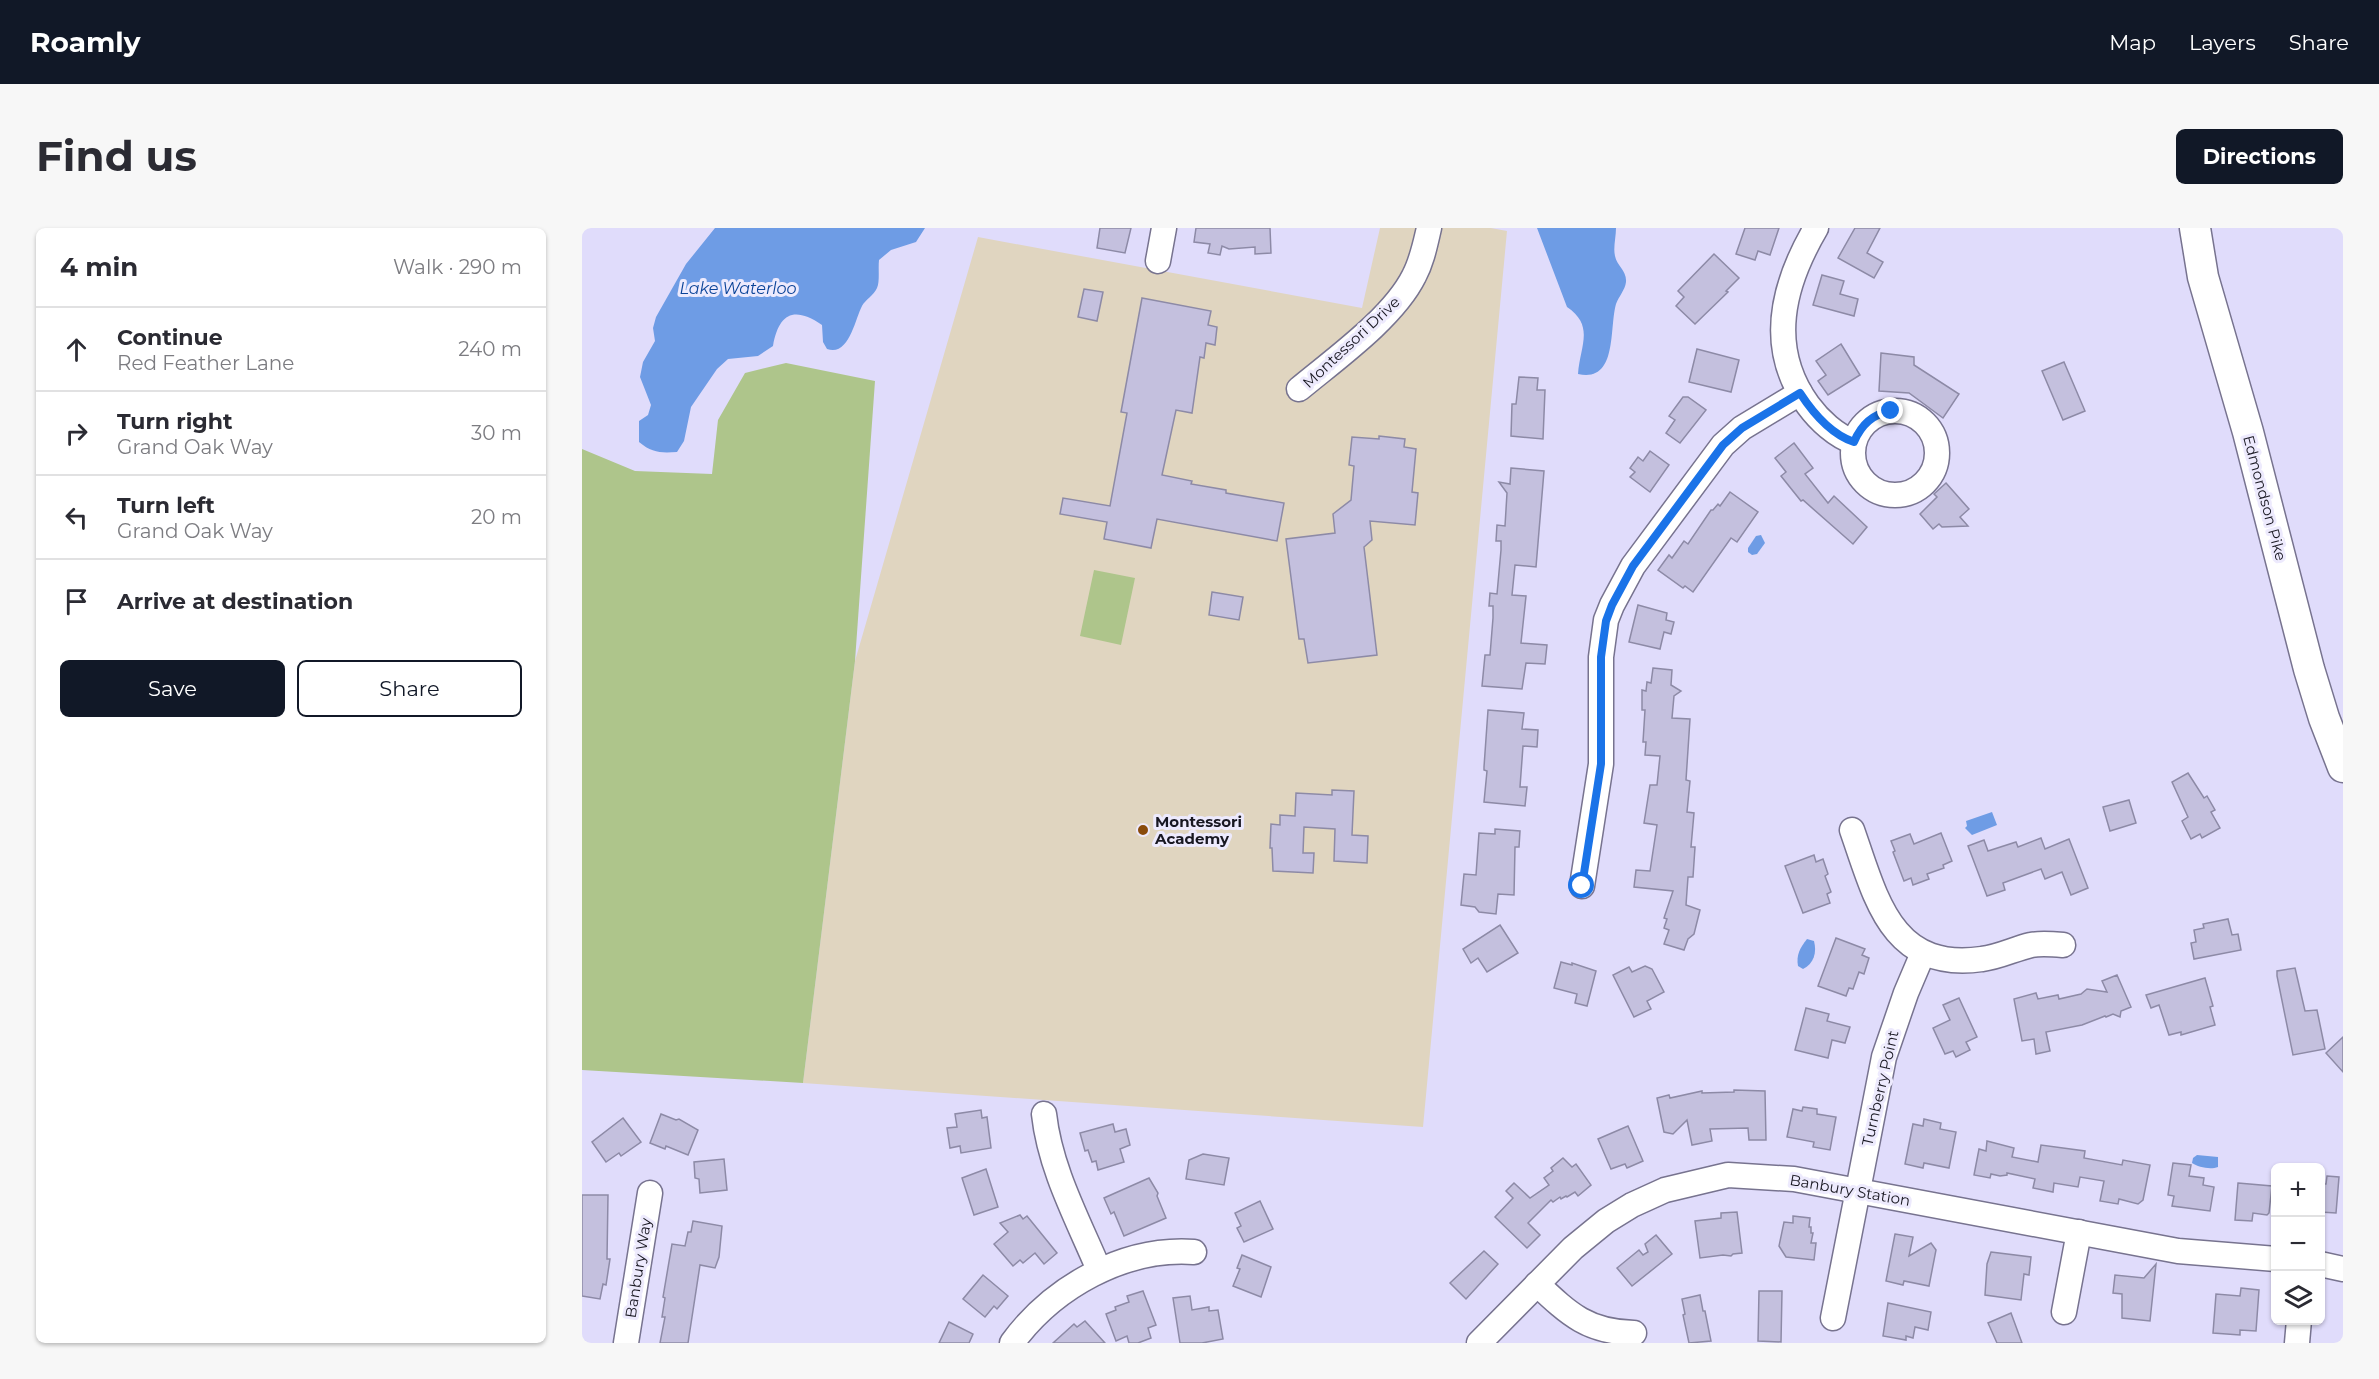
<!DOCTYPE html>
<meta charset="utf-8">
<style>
body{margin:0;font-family:Montserrat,sans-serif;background:#f7f7f7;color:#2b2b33}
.controls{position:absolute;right:18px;bottom:18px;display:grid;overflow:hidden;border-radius:9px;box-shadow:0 2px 4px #0004}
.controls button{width:54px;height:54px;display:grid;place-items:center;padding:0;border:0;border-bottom:2px solid #e1e1e2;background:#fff;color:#2b2b33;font:30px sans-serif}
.stop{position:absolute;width:18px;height:18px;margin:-14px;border:4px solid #1a73e8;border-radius:50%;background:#fff}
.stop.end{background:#1a73e8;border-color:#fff;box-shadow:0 2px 6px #0008}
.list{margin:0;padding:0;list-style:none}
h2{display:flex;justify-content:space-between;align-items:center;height:78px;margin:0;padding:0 24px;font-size:26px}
h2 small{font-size:20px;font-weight:400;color:#7c7c81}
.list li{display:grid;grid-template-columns:39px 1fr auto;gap:18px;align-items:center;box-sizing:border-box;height:84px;padding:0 24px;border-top:2px solid #e1e1e2}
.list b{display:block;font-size:22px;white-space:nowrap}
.list p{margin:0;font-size:20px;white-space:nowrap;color:#7c7c81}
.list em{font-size:20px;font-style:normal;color:#7c7c81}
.actions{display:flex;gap:12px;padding:18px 24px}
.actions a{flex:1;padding:14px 0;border:2px solid #111827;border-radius:9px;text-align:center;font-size:21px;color:#111827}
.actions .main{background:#111827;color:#fff}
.icon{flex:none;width:33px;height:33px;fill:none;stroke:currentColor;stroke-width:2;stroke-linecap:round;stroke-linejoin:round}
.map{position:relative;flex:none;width:1761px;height:1115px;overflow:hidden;border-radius:9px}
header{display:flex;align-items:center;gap:36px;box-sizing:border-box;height:84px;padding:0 30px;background:#111827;color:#fff}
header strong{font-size:28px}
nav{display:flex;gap:33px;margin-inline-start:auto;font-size:21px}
.intro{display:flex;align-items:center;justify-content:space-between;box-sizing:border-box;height:144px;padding:0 36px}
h1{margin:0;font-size:42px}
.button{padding:15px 27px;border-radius:9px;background:#111827;color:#fff;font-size:21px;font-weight:700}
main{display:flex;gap:36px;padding:0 36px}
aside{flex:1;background:#fff;border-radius:9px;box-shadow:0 2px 4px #0004}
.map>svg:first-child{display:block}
.education{fill:#e0d5c0}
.green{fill:#aec58b}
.water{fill:#6e9ce5}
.building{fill:#c4c0de;stroke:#8d8aa6;stroke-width:1.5}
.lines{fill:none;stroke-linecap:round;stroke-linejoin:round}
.minor-casing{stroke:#77738f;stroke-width:27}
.major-casing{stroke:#77738f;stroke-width:33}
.minor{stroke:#fff;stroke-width:24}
.major{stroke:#fff;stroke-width:30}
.route{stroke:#1a73e8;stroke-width:8}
.poi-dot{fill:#894b0c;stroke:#edeafd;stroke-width:2}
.labels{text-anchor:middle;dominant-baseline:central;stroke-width:6;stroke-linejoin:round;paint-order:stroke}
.street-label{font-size:15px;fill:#181721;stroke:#edeafd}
.poi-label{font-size:15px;font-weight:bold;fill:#181721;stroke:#edeafd;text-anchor:start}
.water-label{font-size:16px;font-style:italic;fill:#0a4398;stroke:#edeafd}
</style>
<header>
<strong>Roamly</strong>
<nav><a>Map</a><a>Layers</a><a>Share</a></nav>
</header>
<div class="intro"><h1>Find us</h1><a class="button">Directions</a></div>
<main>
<aside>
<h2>4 min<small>Walk · 290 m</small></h2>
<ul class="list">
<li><svg class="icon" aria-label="ahead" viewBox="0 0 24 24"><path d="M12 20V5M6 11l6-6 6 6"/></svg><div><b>Continue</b><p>Red Feather Lane</p></div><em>240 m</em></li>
<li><svg class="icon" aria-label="right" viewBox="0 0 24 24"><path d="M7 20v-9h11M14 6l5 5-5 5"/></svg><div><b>Turn right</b><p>Grand Oak Way</p></div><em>30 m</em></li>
<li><svg class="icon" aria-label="left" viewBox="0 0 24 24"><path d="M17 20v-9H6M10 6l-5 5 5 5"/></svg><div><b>Turn left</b><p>Grand Oak Way</p></div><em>20 m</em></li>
<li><svg class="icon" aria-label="arrive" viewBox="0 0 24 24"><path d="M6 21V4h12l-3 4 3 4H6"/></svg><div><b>Arrive at destination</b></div></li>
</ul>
<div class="actions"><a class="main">Save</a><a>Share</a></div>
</aside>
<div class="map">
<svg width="1761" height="1115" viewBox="0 0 1761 1115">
<rect width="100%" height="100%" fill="#e0dcfb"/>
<polygon class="education" points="798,0 909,0 925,3 841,899 221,855 273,433 396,9 780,80"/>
<g class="green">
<polygon points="204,135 293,153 273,433 221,855 0,842 0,221 53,243 130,246 136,192 163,145"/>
<polygon points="512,342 553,350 539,417 498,408"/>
</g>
<g class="water">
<path d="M133,0H343L334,14L309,22L297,32C296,41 298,53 295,60C292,67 283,72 280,78C273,91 267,129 245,121L241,114L240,97C212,78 197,85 191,118L176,128L146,131L135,141L109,179L102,213L95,224C79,225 70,225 57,214V193L66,187L69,177L58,149L61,134L73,113L71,100L74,89L104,36Z"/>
<path d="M955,0H1034C1034,9 1031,20 1033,28C1035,38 1045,43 1044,54C1043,62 1037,68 1034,76C1027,100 1036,155 996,146C998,118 1013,98 985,79Z"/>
<polygon points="1179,307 1183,315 1175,326 1170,327 1166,324 1166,320 1174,308"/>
<polygon points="1410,584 1415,597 1390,607 1383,600 1385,598 1384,593"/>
<path d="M1225,711L1232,713C1235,724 1232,736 1221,741L1216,738C1214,727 1218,720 1225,711Z"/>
<path d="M1615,927L1636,929V939C1628,942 1616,939 1610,935L1611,930Z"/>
</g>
<g class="building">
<polygon points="518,0 549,0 543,25 515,20"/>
<polygon points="614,0 688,0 689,25 673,26 673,19 647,21 640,18 638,27 626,25 628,16 612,14"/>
<polygon points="1163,0 1197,0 1188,27 1176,23 1173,32 1154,26"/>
<polygon points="1273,0 1298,0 1285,25 1301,34 1292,50 1256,30"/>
<polygon points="1132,26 1157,50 1144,63 1146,64 1113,96 1094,78 1102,69 1096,63"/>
<polygon points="1240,47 1262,53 1258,66 1276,71 1272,88 1231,77"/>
<polygon points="502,61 521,64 515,93 496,89"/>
<polygon points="560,70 629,83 626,97 635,99 633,117 624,115 622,130 618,129 610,185 594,182 580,247 610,253 609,256 644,262 644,265 702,275 695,313 575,291 569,320 522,311 525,294 478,286 481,270 528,278 545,185 539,184"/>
<polygon points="1259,116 1278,147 1246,167 1236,153 1244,147 1234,133"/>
<polygon points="1115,121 1157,132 1149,164 1107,154"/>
<polygon points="1299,125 1332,129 1332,137 1377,166 1361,190 1327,165 1297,163"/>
<polygon points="1482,134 1503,183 1481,192 1460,143"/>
<polygon points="937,149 956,150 955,162 963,162 961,211 929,208 930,176 934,176"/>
<polygon points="1101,169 1106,169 1124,182 1098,215 1084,205 1093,192 1087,188"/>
<polygon points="797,208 823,211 822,219 834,221 830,264 836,265 833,297 788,293 790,312 782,319 795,427 726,435 722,411 717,411 704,311 753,305 751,286 769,272 772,238 767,237 770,209 797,211"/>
<polygon points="1212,215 1231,240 1223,246 1246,275 1252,268 1285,299 1271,316 1221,272 1219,273 1199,248 1204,244 1193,230"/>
<polygon points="1068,223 1087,237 1068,264 1048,249 1053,244 1048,240 1056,229 1061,233"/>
<polygon points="929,240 962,243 954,339 933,337 930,367 944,368 939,415 965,417 963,436 944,435 940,461 900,458 903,427 908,427 911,390 911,378 907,378 908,365 915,366 919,322 919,313 914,313 915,297 923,298 925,265 917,254 928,256"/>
<polygon points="1364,255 1387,281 1378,289 1386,298 1360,299 1357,296 1351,301 1338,286 1355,269 1352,266"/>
<polygon points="1148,264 1176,284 1155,314 1149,310 1111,364 1103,358 1101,360 1076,342 1087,327 1090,330 1102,313 1106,316 1129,282 1131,282 1136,276 1138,278"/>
<polygon points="630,364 661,369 657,392 627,387"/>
<polygon points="1056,377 1085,385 1084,392 1092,394 1089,406 1082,404 1078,421 1047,414"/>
<polygon points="1071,440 1090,442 1089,457 1099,463 1092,468 1090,490 1108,491 1104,552 1108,553 1105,584 1112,585 1109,619 1113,619 1111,649 1106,649 1104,677 1118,682 1112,706 1106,711 1102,722 1082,716 1087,702 1082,700 1085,691 1082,690 1091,663 1052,659 1054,642 1068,643 1075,597 1062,595 1068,557 1075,557 1078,528 1063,527 1064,514 1061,514 1063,482 1060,482 1060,462 1064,463 1065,454 1069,455"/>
<polygon points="906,482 942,485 940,501 956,502 955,519 941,518 938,559 945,559 943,578 902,574 905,543 902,542 902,539"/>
<polygon points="1606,545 1622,570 1625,568 1633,582 1629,584 1638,600 1620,610 1618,606 1609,611 1600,593 1606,589 1590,554"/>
<polygon points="750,562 772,563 770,607 786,608 785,635 752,633 753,601 722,599 721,625 732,625 731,645 691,643 690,620 688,620 689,596 698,597 698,587 713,588 714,565 750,567"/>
<polygon points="1547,572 1554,595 1528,603 1521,579"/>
<polygon points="913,601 938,603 937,619 933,619 932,667 916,666 914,686 897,684 893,679 879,677 882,646 894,647 897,605 913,606"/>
<polygon points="1359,605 1370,633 1361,637 1362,640 1345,646 1347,651 1331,657 1329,650 1322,653 1311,624 1313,623 1309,613 1328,606 1332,616"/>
<polygon points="1459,610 1463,621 1487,611 1506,660 1489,667 1480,644 1463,651 1459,641 1421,655 1423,662 1405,668 1386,618 1402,612 1406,623 1434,614 1436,619"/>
<polygon points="1232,627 1234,634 1241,631 1246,646 1243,648 1249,664 1245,666 1248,675 1221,685 1203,638"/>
<polygon points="1646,691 1650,707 1656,706 1659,722 1612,731 1609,715 1614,714 1612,702 1622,700 1621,696"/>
<polygon points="918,697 936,725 905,744 896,730 889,735 881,721"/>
<polygon points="1254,710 1283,721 1280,727 1287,730 1282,746 1277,744 1271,761 1267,760 1264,768 1236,758"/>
<polygon points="979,734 990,737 990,735 1014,743 1005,778 993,775 995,766 972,760"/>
<polygon points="1063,738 1070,741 1082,764 1065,773 1069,781 1052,789 1031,747 1047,739 1050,744"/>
<polygon points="1713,740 1723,783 1735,782 1743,821 1711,827 1695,748 1695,743"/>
<polygon points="1535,747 1549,779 1539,783 1538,789 1531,786 1524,789 1523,788 1500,797 1464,804 1468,823 1454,826 1452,811 1440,813 1432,771 1454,765 1456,771 1476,767 1477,771 1499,766 1505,761 1525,764 1520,753"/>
<polygon points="1623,750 1631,778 1628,779 1633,797 1599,807 1599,804 1587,807 1577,777 1569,780 1564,767"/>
<polygon points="1377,770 1395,809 1384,814 1388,822 1374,829 1371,823 1363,826 1351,800 1368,792 1361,777"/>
<polygon points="1224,780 1247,786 1245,793 1268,799 1263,815 1250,812 1246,830 1213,822"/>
<polygon points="1761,809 1761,844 1744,825"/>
<polygon points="1152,862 1183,863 1184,912 1167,912 1166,900 1128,901 1130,913 1110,917 1105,892 1091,906 1082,904 1075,870 1087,867 1088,870 1120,863 1120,865 1152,864"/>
<polygon points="1221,879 1235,881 1235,886 1254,889 1248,922 1231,919 1232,914 1205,909 1211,881 1220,883"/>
<polygon points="399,882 400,890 405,889 409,920 379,925 378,918 368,920 365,900 375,899 373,886"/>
<polygon points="79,886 94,892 97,891 116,902 106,927 84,918 83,921 68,915"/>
<polygon points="41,890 59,914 39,928 37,925 24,934 10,914"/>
<polygon points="1342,891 1359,895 1358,901 1374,904 1367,940 1342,935 1341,940 1323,936 1331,896 1341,898"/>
<polygon points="531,896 533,904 544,901 548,917 538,921 542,934 516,942 514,933 510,934 506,922 503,923 498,905"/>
<polygon points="1046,898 1061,933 1045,940 1043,936 1029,941 1016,911"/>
<polygon points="1405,913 1432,920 1430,929 1456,934 1459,917 1503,923 1502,930 1540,937 1541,932 1568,937 1561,972 1556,976 1537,971 1536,976 1518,973 1522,953 1498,949 1496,959 1472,955 1471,964 1451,960 1453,951 1425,945 1425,947 1418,948 1409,946 1408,950 1392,947 1397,921 1404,923"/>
<polygon points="621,926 647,930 642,957 604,951 607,932"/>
<polygon points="981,930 990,939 994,936 1009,957 996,968 993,964 985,969 984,968 979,971 978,969 971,974 969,972 946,995 958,1007 945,1020 913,989 931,970 924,963 932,955 948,970 967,957 962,950 971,943 969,940"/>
<polygon points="142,931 145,962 118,965 117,951 113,950 112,934"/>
<polygon points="1591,935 1609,937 1607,948 1622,950 1621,957 1632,959 1628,983 1590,978 1592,968 1586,967"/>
<polygon points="404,941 416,979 392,987 380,950"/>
<polygon points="1745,948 1757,949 1754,985 1738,984 1738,956 1744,956"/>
<polygon points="567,950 576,965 575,968 584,990 542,1008 532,984 529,986 522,970"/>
<polygon points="1656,955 1690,958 1687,985 1685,987 1671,985 1670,993 1653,992"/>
<polygon points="0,967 26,967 25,1031 28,1031 24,1057 21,1056 18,1071 0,1068"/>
<polygon points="678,973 691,1001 662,1014 655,1000 659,998 653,985"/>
<polygon points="1155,984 1160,1025 1151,1026 1149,1028 1141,1027 1118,1030 1113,993 1139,990 1139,985"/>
<polygon points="438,987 441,991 445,988 475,1025 462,1036 453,1025 441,1035 438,1032 431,1038 412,1016 426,1004 418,995"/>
<polygon points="1211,988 1228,990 1227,999 1229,999 1229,1005 1231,1005 1229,1015 1234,1015 1232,1032 1204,1029 1197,1018 1202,994 1211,995"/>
<polygon points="111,993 140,998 137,1029 133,1040 118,1037 106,1115 78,1115 83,1089 80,1089 83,1070 81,1069 90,1016 103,1018 106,1004 109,1004"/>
<polygon points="1313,1006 1331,1009 1327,1028 1349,1015 1354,1022 1347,1058 1322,1053 1321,1057 1304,1053"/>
<polygon points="1074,1007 1090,1026 1050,1058 1035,1040 1057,1022 1061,1027 1066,1024 1063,1016"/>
<polygon points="902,1023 916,1036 884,1071 868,1055"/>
<polygon points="1409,1024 1449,1029 1447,1047 1442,1046 1439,1072 1403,1067 1405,1036"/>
<polygon points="660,1027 689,1039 679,1069 651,1058 658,1041 655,1040"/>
<polygon points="1574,1036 1568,1093 1540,1090 1540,1066 1531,1065 1533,1047 1562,1050"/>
<polygon points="401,1047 426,1068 415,1081 412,1078 403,1089 381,1071"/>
<polygon points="1659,1060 1677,1062 1674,1103 1658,1102 1658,1107 1631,1105 1634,1066 1658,1068"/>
<polygon points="561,1063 574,1097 566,1100 569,1110 556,1115 547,1115 545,1108 534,1113 524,1086 534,1082 533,1079 547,1074 545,1068"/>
<polygon points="1177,1063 1200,1063 1199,1114 1176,1113"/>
<polygon points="1118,1067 1121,1083 1123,1083 1129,1113 1107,1115 1101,1087 1103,1086 1100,1071"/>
<polygon points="608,1068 610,1082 627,1079 627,1083 636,1082 641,1111 620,1115 598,1115 591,1070"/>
<polygon points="1306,1075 1349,1084 1346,1102 1333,1099 1331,1110 1324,1108 1324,1112 1301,1108"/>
<polygon points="1429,1085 1440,1115 1415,1115 1406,1095"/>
<polygon points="503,1093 523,1115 471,1115 492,1096 495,1099"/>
<polygon points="367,1094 391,1106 387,1115 357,1115"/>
</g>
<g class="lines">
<g class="minor-casing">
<g id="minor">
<path d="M1234,0C1201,56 1184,119 1226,177C1237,192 1254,208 1272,214"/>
<polyline points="576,33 582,0"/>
<path d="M717,161C753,131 811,90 832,48C840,33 843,17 847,0"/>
<circle cx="1313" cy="225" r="42"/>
<path d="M1270,602C1294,670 1309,744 1400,731C1417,729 1432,721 1449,717C1459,715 1470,716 1481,717"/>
<polyline points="1000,658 1019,536 1019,429 1024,392 1030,377 1051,338 1141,217 1160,200 1218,165"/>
<path d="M462,886C468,941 496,992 517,1042"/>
<polyline points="1738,1036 1761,1041"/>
<path d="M955,1056C988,1087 1006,1104 1052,1105"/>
<polyline points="1482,1084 1497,1004"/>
<polyline points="1251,1090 1302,829 1324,765 1341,725"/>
<polyline points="44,1115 68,965"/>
<path d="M430,1115C471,1059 542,1019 612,1024"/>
<polyline points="897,1115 991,1020 1024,993 1050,977 1083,962 1146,947 1212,951 1596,1023 1694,1031"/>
<polyline points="1715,1115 1717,1092"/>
</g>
</g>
<g class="major-casing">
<polyline id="major" points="1613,0 1621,49 1666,204 1727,441 1742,490 1761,539"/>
</g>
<use href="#minor" class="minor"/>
<use href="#major" class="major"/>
</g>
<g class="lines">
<path class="route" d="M1000,658L1019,536V429L1024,393L1030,377L1051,338L1141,217L1160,200L1218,165C1231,185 1248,206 1272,214C1279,197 1290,186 1309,183"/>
</g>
<circle class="poi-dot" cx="561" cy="602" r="6"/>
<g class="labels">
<g class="street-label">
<text transform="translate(769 114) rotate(-43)">Montessori Drive</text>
<text transform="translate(1683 270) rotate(75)">Edmondson Pike</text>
<text transform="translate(1298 860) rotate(-77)">Turnberry Point</text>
<text transform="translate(1268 962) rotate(10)">Banbury Station</text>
<text transform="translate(56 1040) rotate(-81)">Banbury Way</text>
</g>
<g class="poi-label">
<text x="573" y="593">Montessori<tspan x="573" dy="17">Academy</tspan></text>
</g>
<g class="water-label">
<text x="156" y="60">Lake Waterloo</text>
</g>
</g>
</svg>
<div class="controls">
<button>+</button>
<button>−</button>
<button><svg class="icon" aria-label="layers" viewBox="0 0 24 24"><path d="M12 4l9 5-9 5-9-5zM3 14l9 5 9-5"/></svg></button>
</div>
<div class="stop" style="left:1000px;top:658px"></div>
<div class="stop end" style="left:1309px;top:183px"></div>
</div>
</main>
